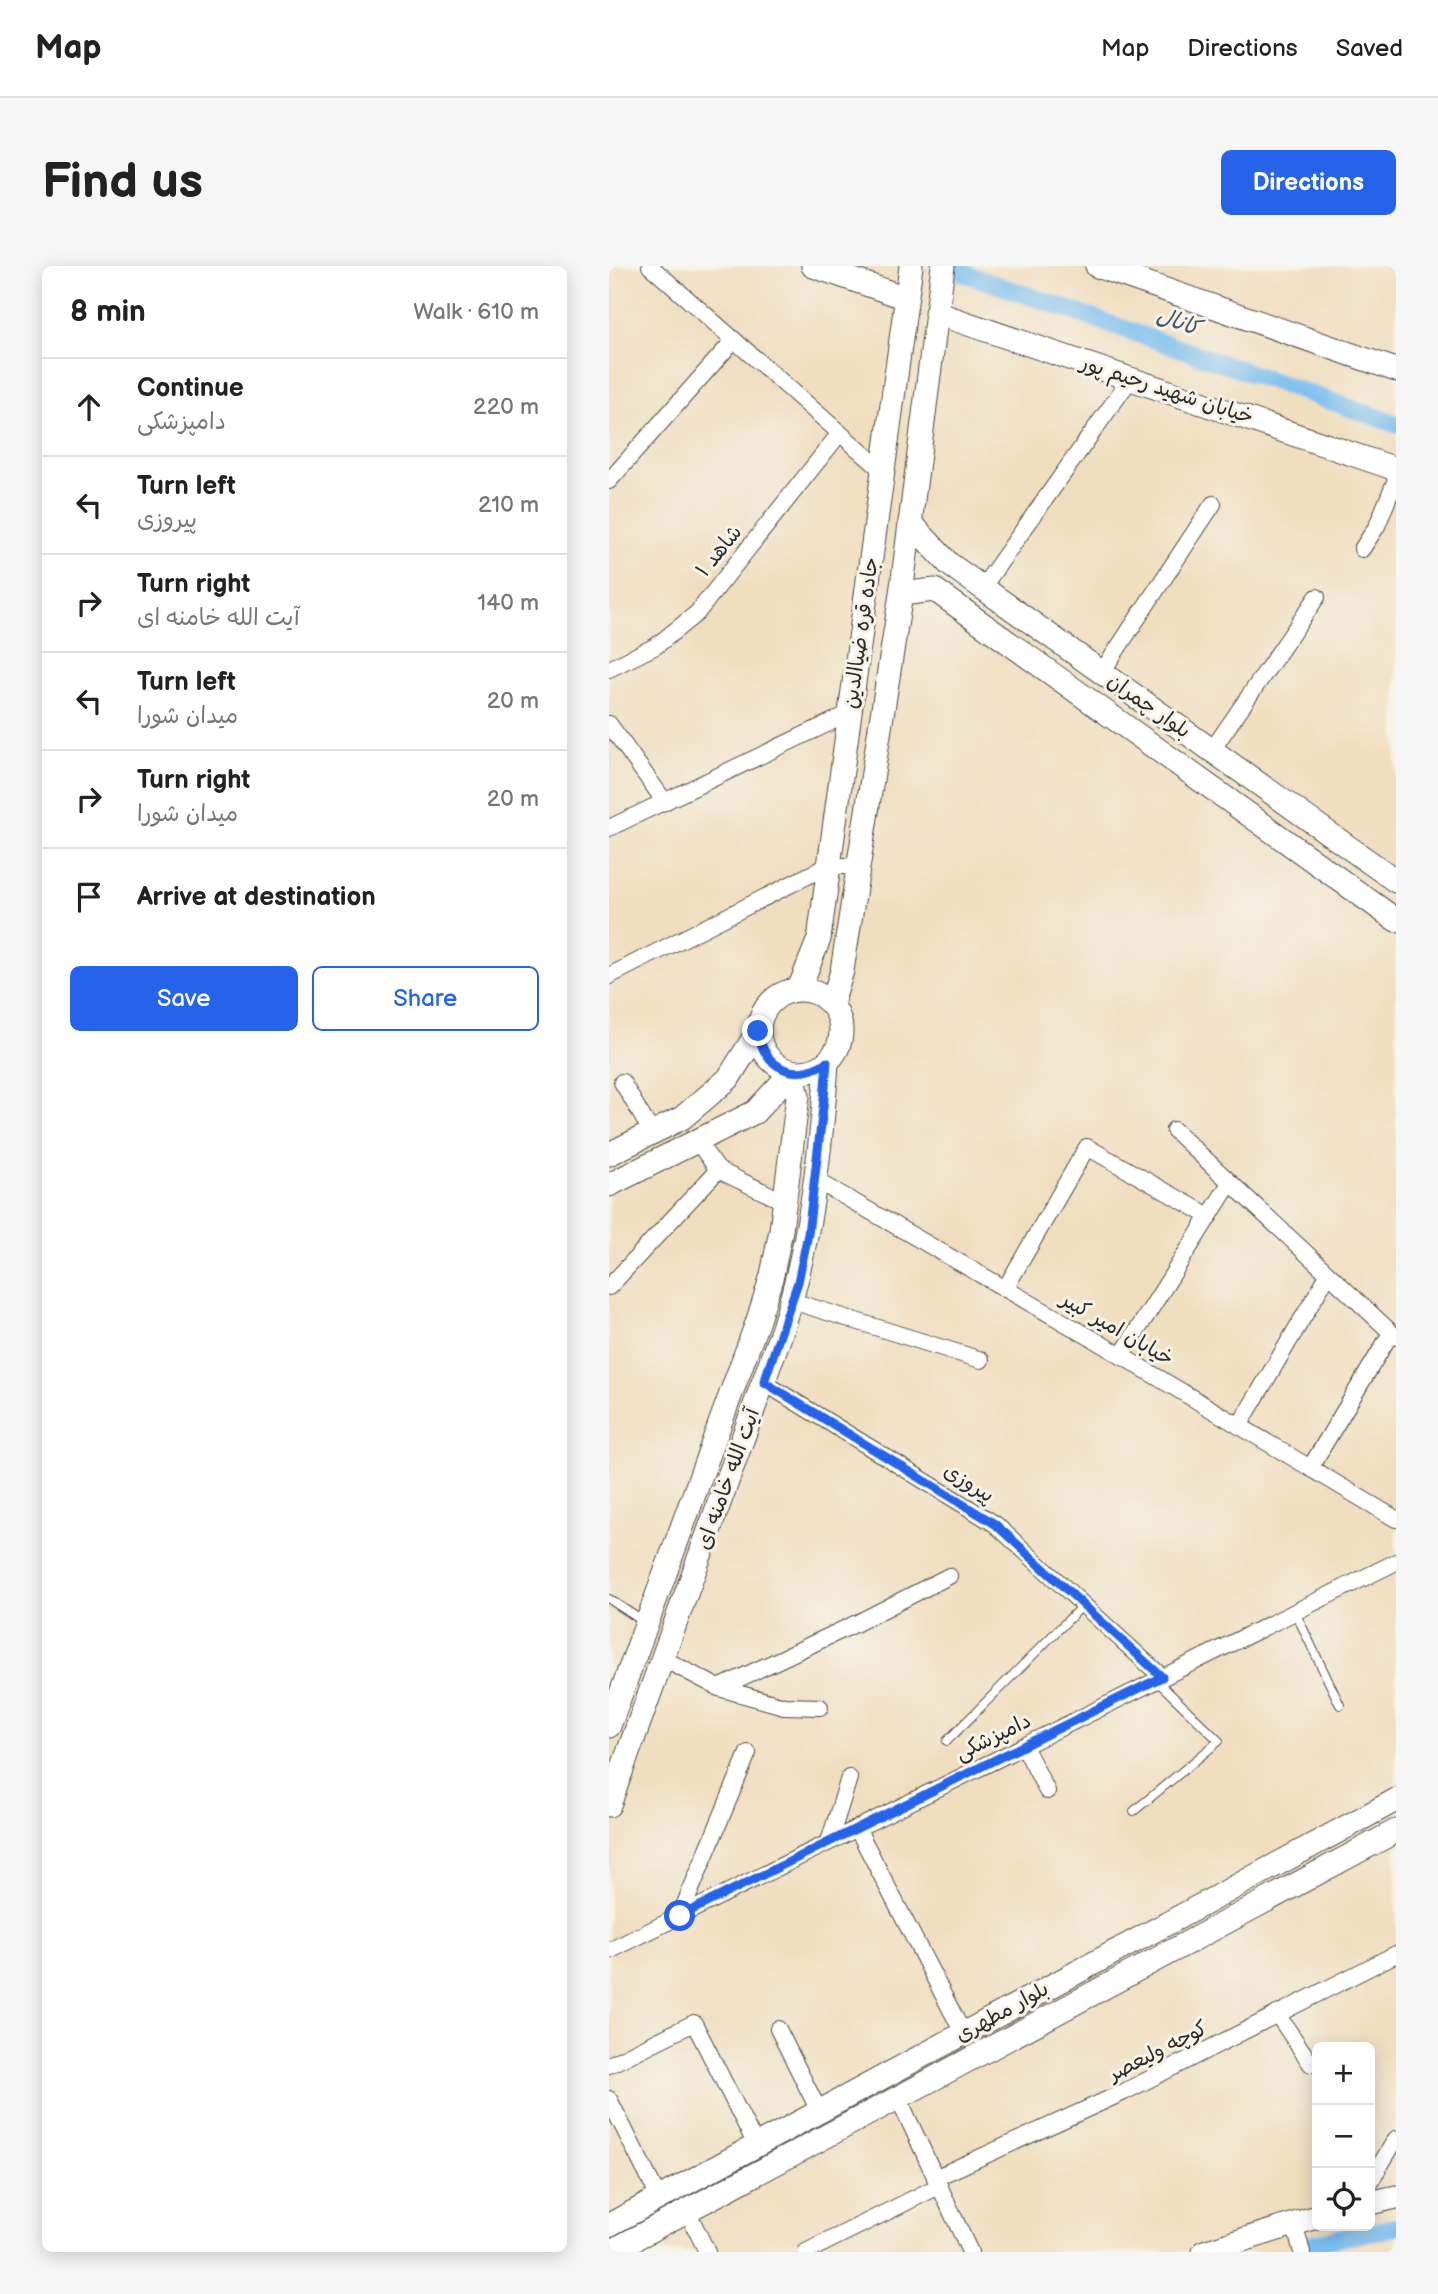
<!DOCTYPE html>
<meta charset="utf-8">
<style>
body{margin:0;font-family:"Balsamiq Sans","Playpen Sans Arabic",sans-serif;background:#f6f6f6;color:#222}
.controls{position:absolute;right:21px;bottom:21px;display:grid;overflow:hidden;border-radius:10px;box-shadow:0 4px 18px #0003}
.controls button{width:63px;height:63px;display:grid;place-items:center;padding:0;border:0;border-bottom:2px solid #e0e0e0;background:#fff;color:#222;font:35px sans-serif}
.stop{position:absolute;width:21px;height:21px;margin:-16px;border:5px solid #2563eb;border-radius:50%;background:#fff}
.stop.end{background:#2563eb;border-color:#fff;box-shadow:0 2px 7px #0008}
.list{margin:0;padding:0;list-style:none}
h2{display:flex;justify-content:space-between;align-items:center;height:91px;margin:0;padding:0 28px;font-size:30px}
h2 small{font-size:23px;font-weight:400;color:#767676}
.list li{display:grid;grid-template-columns:46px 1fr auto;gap:21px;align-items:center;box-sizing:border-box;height:98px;padding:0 28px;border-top:2px solid #e0e0e0}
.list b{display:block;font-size:26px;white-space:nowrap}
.list p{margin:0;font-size:23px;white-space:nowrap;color:#767676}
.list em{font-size:23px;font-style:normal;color:#767676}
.actions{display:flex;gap:14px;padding:21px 28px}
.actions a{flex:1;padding:16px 0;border:2px solid #2563eb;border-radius:10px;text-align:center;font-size:24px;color:#2563eb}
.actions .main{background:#2563eb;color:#fff}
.icon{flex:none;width:38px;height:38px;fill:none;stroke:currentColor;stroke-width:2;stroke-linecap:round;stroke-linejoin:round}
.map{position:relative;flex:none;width:787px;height:1986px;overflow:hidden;border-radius:10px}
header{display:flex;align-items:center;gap:42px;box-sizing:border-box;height:98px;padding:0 35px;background:#fff;border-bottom:2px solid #e0e0e0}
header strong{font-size:33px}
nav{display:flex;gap:38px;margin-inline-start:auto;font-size:24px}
.intro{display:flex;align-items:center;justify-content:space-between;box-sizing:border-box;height:168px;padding:0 42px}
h1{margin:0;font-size:49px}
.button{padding:18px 32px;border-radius:10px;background:#2563eb;color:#fff;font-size:24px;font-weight:700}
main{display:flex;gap:42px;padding:0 42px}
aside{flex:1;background:#fff;border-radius:10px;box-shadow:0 4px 18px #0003}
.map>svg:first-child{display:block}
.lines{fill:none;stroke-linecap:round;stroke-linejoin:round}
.canal{stroke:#79bef0;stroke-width:18}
.lane-casing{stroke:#494641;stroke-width:10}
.street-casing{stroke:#494641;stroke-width:18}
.secondary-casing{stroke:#494641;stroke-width:25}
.lane{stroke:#fff;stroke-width:8}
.street{stroke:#fff;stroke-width:16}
.secondary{stroke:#fff;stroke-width:23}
.route{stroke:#2563eb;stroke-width:9}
.labels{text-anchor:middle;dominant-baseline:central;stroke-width:6;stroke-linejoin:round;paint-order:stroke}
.street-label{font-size:21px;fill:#2b2b2b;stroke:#f7f3e8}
.water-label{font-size:23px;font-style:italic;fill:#425766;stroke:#f7f3e8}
</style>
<header>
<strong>Map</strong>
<nav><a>Map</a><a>Directions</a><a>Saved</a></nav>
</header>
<div class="intro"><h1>Find us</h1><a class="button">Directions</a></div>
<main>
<aside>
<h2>8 min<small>Walk · 610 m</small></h2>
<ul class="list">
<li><svg class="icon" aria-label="ahead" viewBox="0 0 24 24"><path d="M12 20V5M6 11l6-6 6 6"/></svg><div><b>Continue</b><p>دامپزشکی</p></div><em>220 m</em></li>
<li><svg class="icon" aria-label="left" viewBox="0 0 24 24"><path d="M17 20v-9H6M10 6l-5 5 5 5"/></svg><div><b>Turn left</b><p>پیروزی</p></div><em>210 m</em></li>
<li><svg class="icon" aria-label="right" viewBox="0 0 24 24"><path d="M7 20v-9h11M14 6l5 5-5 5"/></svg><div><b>Turn right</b><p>آیت الله خامنه ای</p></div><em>140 m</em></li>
<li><svg class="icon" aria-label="left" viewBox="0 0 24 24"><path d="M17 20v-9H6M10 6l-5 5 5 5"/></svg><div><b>Turn left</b><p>میدان شورا</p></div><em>20 m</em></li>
<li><svg class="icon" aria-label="right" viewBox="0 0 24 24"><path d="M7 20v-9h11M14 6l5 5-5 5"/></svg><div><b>Turn right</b><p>میدان شورا</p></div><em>20 m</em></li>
<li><svg class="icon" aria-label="arrive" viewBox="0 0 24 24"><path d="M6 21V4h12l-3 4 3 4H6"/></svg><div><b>Arrive at destination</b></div></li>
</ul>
<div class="actions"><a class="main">Save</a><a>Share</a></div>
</aside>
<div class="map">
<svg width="787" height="1986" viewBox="0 0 787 1986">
<rect width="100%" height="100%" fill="#f7f3e8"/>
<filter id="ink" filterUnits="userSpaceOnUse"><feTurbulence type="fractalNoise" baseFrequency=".0143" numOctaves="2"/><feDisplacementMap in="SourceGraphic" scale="14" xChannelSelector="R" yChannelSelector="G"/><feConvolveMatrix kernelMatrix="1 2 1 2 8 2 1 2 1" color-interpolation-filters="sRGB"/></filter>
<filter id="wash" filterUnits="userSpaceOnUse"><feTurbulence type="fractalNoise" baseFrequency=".00686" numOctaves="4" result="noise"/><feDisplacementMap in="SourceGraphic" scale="28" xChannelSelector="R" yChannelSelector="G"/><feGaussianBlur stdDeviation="1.57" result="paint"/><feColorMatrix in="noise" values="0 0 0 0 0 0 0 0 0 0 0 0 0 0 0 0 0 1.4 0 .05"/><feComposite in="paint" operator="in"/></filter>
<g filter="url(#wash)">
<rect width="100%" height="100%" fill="#f0debf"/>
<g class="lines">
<g class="canal">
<polyline points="334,0 787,158"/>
<polyline points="704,1977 787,1961"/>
</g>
</g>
</g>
<g filter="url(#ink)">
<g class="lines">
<g class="lane-casing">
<g id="lane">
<polyline points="0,1333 35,1356"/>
<polyline points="686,1346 731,1439"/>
<polyline points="338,1475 474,1339"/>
<polyline points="525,1545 610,1475 547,1414"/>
</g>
</g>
<g class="street-casing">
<g id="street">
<polyline points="41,0 274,205"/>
<polyline points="0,215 125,74"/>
<polyline points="753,283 768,260 787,213"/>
<polyline points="373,322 522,112"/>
<polyline points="0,403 47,380 88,347 231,167"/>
<polyline points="493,406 604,238"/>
<polyline points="0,458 56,536"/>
<polyline points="603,484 708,331"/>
<polyline points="0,562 241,447"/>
<polyline points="0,710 220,599 249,601"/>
<polyline points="13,816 43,867"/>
<polyline points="565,864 787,1071"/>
<polyline points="88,875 109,904"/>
<polyline points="205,913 484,1073 787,1253"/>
<polyline points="0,1021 109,904 176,936"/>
<polyline points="396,1023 478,881 600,950"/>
<polyline points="183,1035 372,1094"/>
<polyline points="512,1090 621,917"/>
<polyline points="154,1116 386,1258 553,1411"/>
<polyline points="630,1160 719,1009"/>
<polyline points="701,1202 782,1067"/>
<polyline points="53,1392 110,1422 175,1440 211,1441"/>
<polyline points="110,1422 248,1357 340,1310"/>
<polyline points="415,1480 438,1525"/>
<polyline points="248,1562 354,1767"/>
<polyline points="220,1576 240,1512"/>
<polyline points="71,1650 139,1487"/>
<polyline points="0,1685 787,1296"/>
<polyline points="668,1748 702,1798"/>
<polyline points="169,1763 210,1845"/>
<polyline points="0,1799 85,1757 147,1879"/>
<polyline points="289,1831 361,1986"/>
<polyline points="0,1833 50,1932"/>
<polyline points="326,1912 515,1826 787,1688"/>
<polyline points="761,1916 787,1873"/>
<polyline points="78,1944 98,1986"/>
<polyline points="685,1958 693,1986"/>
<polyline points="197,1986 330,1920"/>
</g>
</g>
<g class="secondary-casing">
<g id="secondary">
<polyline points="204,0 297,32"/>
<polyline points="488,0 787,104"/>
<polyline points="327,47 787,203"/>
<polyline points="301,256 340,298 787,615"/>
<polyline points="292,328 326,324 787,654"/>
<polyline points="190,723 210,673 302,0"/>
<circle cx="191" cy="765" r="41"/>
<polyline points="223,738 233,705 292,328 334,0"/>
<polyline points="0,888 73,852 119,813 149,765"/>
<polyline points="0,919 146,846 183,806"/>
<polyline points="0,1460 149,1054 163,1009 172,964 189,830 183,806"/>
<path d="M0,1539L174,1062C201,976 212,886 218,797"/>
<polyline points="761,1937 787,1931"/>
<polyline points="0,1959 787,1534"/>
<polyline points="1,1986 787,1565"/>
<polyline points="595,1986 708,1951"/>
</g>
</g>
<use href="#lane" class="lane"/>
<use href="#street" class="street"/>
<use href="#secondary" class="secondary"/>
</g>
</g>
<g class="lines" filter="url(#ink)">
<path class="route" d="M71,1650L553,1411L386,1258L155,1116L189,1016L199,968L215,833L218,796C185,817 155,802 149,765"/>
</g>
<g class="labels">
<g class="street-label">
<text transform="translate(558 124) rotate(18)">خیابان شهید رحیم پور</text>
<text transform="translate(110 285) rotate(-51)">شاهد ۱</text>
<text transform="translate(252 367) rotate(-82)">جاده قره ضیاالدین</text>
<text transform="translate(540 440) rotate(35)">بلوار چمران</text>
<text transform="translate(508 1063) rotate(30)">خیابان امیر کبیر</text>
<text transform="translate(119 1213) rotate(-70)">آیت الله خامنه ای</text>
<text transform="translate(360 1217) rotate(32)">پیروزی</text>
<text transform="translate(384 1471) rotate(-26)">دامپزشکی</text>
<text transform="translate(393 1746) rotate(-29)">بلوار مطهری</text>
<text transform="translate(549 1785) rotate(-27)">کوچه ولیعصر</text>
</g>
<g class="water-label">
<text transform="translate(569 56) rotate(19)">کانال</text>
</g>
</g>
</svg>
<div class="controls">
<button>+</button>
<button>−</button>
<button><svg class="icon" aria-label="locate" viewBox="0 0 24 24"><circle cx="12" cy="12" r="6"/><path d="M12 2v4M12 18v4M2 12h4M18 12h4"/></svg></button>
</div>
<div class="stop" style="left:71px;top:1650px"></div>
<div class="stop end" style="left:149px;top:765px"></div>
</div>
</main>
